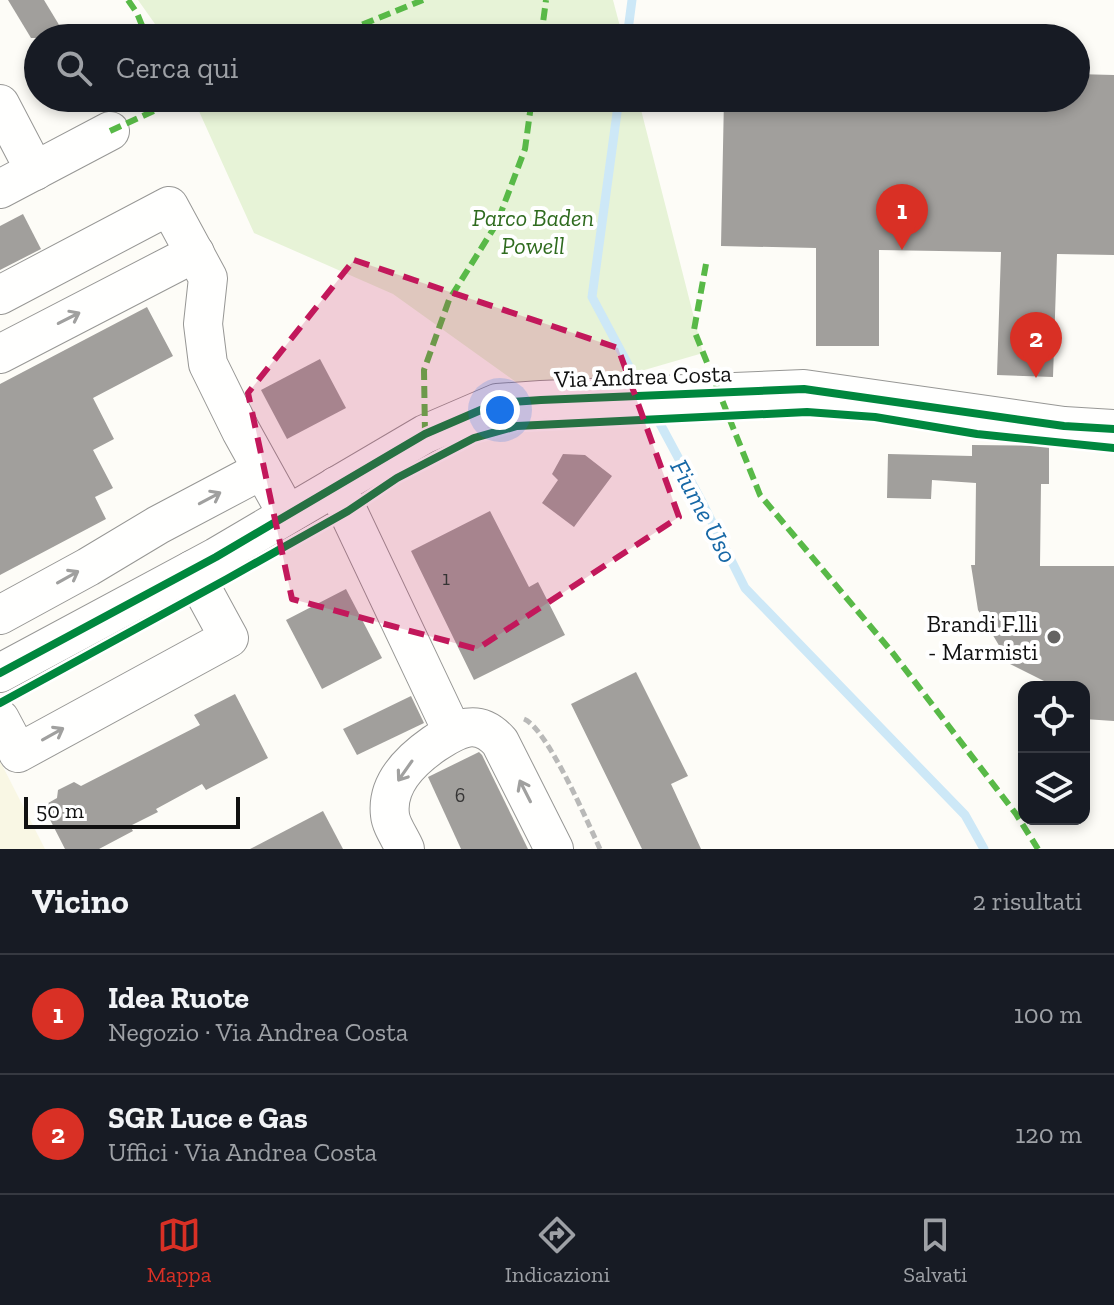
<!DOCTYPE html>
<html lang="it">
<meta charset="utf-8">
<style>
body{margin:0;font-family:"Zilla Slab",serif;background:#20242c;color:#f1f3f6}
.controls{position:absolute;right:24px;bottom:24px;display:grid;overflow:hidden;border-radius:16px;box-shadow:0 4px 12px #0003}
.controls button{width:72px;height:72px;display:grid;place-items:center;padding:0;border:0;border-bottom:2px solid #363941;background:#171b24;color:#f1f3f6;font:40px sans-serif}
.scale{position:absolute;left:24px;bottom:20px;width:216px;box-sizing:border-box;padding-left:8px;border:4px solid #111;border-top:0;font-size:22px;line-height:28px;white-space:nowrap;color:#111;-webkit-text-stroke:6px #fff;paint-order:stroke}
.you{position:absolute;left:500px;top:410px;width:28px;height:28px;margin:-20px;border:6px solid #fff;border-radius:50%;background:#1a73e8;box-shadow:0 0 0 12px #1a73e833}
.badge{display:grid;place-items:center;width:52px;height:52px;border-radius:50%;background:#d93025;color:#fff;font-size:26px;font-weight:700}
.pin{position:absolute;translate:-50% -66px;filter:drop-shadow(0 2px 4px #0008)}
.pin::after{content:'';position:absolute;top:42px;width:28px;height:24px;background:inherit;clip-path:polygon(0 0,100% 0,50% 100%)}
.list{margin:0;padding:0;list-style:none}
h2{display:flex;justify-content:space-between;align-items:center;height:104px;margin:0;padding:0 32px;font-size:34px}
h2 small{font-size:26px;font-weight:400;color:#9ea1a6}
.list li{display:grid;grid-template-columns:52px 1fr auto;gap:24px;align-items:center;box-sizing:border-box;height:120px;padding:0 32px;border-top:2px solid #363941}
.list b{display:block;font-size:30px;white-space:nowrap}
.list p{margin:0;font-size:26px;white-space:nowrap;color:#9ea1a6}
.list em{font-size:26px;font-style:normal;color:#9ea1a6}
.icon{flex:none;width:44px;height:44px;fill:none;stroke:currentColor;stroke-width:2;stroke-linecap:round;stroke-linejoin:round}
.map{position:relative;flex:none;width:1114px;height:849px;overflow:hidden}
.search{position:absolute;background:#171b24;box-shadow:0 4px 12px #0003;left:24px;right:24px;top:24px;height:88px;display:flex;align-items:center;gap:20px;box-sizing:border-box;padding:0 28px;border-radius:44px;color:#9ea1a6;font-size:30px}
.sheet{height:344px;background:#171b24}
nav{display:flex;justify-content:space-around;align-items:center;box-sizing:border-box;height:112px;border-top:2px solid #363941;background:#171b24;font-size:22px;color:#9ea1a6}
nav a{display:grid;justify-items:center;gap:4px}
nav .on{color:#d93025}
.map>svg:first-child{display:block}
.farmland{fill:#f9f7e4}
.green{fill:#e7f3d7}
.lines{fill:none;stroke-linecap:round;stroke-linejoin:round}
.stream{stroke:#cde8f7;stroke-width:9}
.building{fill:#a19f9c}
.minor-casing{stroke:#979795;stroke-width:40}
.path{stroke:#b9b9b8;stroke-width:5;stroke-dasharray:8 4;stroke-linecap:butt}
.minor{stroke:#fffffe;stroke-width:38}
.quiet{stroke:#58b947;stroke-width:6;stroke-dasharray:12 6;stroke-linecap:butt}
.cycleway-casing{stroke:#fff;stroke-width:13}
.cycleway{stroke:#00873e;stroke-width:8}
.oneway{stroke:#a0a09f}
.marked{fill:#c2185b;fill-opacity:0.2;stroke:#c2185b;stroke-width:6;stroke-dasharray:16 10;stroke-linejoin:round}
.poi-dot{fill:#646362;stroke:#fff;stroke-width:3}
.labels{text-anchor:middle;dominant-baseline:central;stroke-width:8;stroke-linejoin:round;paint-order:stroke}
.number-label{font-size:20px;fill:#353434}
.park-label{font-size:24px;font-style:italic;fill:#2f6b1f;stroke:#fff}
.street-label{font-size:24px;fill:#111;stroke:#fff}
.poi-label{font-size:24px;fill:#111;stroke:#fff;text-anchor:end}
.water-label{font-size:26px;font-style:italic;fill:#1768a6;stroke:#fff}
</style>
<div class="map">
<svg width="1114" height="849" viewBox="0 0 1114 849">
<rect width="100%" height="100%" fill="#fdfcf7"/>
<polygon class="farmland" points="0,761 45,849 0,849"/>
<g class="green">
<polygon points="138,0 613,0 623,38 165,38"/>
<polygon points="193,98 638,98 703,353 541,400 393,294 254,233"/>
</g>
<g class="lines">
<g class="stream">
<polyline points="627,38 632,0"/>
<polyline points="619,98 592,297 639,385"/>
<polyline points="650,405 702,502 745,588 965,815 984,849"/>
</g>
</g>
<g class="building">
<polygon points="8,0 44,0 67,38 31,38"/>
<polygon points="1076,74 1114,75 1114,255 1057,254 1053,377 997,375 1001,252 879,250 879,346 816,346 816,248 721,246 724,98 1076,98"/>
<polygon points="23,214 41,249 0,270 0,226"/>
<polygon points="147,307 173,356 93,398 114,439 93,450 113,488 95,497 106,519 0,575 0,384"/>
<polygon points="320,359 346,408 287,439 261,390"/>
<polygon points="972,445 1049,446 1049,484 1041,484 1040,566 1114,566 1114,721 1084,719 1084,687 1056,687 1010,664 978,610 971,565 975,565 976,483 932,480 931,499 887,498 888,454 972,456"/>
<polygon points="563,454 585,455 612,476 574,527 542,503 558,480 552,474"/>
<polygon points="490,511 529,587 538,582 565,635 474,680 411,551"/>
<polygon points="346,589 382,658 322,689 286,620"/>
<polygon points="636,672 688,776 671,784 701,849 642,849 571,704"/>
<polygon points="235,694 268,758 206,790 202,784 156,809 158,812 130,826 133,831 99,849 65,849 43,806 57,798 58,790 74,782 81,786 200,725 194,715"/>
<polygon points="411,696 424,723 357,755 343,729"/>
<polygon points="479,752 482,755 528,849 461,849 428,777"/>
<polygon points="323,811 343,849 250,849"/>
</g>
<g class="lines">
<g class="minor-casing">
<g id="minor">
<polyline points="0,104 35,171"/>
<polyline points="0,189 110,131"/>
<polyline points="0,295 169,206 208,278 203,324 208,364 241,431 287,514"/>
<polyline points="0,354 195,253"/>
<polyline points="336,486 452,731"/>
<polyline points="0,615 88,567 158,525 262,470"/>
<polyline points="0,673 216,557 425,434 497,403 541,400 804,389 1064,426 1114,429"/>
<polyline points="0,719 18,753 229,638 192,570"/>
<path d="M405,849C401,839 391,826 390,815C386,783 411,760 434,744C458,728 478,717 500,742L554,849"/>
</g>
</g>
<path class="path" d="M524,719C547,728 588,823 600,849"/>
<use href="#minor" class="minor"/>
<g class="quiet">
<polyline points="128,0 137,13 147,38"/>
<polyline points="329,38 423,0"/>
<polyline points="541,38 546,0"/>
<polyline points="110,131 182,98"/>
<polyline points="706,264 694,330 760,495 892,652 1016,814 1038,849"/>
<polyline points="425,434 424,370 449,300 497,223 525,149 532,98"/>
</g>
<g class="cycleway-casing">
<g id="cycleway">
<polyline points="0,673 216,557 425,434 497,403 541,400 804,389 1064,426 1114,429"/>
<polyline points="0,703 227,579 348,511 397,478 474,438 517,426 807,412 875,417 977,434 1114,448"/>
</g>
</g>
<use href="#cycleway" class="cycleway"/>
</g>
<defs><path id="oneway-shaft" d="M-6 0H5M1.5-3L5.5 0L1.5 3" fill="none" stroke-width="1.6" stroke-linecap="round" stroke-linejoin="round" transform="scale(2)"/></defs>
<g class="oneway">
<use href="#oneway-shaft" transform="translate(69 318) rotate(-27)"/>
<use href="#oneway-shaft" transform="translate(210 498) rotate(-28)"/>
<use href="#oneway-shaft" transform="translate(68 577) rotate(-29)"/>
<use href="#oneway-shaft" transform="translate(53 734) rotate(-29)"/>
<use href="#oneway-shaft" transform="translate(405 771) rotate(125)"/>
<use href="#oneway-shaft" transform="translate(525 791) rotate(-117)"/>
</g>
<path class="marked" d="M354,260L618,348L679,517L477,649L292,599L248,393Z"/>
<circle class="poi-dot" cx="1054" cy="637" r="8"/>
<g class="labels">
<g class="number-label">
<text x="446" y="578">1</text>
<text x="460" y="795">6</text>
</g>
<g class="park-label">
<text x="533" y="217">Parco Baden<tspan x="533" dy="28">Powell</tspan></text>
</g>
<g class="street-label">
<text transform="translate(643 376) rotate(-2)">Via Andrea Costa</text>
</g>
<g class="poi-label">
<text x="1038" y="623">Brandi F.lli<tspan x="1038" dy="28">- Marmisti</tspan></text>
</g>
<g class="water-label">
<text transform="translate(704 511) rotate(62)">Fiume Uso</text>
</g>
</g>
</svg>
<div class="controls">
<button><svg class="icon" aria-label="locate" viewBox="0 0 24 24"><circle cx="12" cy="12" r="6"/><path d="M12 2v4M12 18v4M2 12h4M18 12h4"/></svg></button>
<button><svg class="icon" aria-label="layers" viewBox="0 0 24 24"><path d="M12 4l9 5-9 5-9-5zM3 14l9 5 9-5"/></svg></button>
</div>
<div class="scale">50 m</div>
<div class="you"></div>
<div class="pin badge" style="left:902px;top:250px">1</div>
<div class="pin badge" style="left:1036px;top:378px">2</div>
<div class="search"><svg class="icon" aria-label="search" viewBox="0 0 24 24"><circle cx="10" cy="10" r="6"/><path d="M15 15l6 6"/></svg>Cerca qui</div>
</div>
<section class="sheet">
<h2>Vicino<small>2 risultati</small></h2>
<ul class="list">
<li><span class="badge">1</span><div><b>Idea Ruote</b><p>Negozio · Via Andrea Costa</p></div><em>100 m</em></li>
<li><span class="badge">2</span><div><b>SGR Luce e Gas</b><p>Uffici · Via Andrea Costa</p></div><em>120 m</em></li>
</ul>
</section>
<nav>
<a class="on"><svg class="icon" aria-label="map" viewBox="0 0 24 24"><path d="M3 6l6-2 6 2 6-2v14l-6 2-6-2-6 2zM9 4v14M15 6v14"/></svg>Mappa</a>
<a><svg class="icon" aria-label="directions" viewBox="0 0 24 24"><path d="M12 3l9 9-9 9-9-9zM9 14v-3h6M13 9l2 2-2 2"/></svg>Indicazioni</a>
<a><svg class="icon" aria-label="saved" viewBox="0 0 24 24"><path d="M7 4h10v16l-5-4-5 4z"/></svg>Salvati</a>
</nav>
